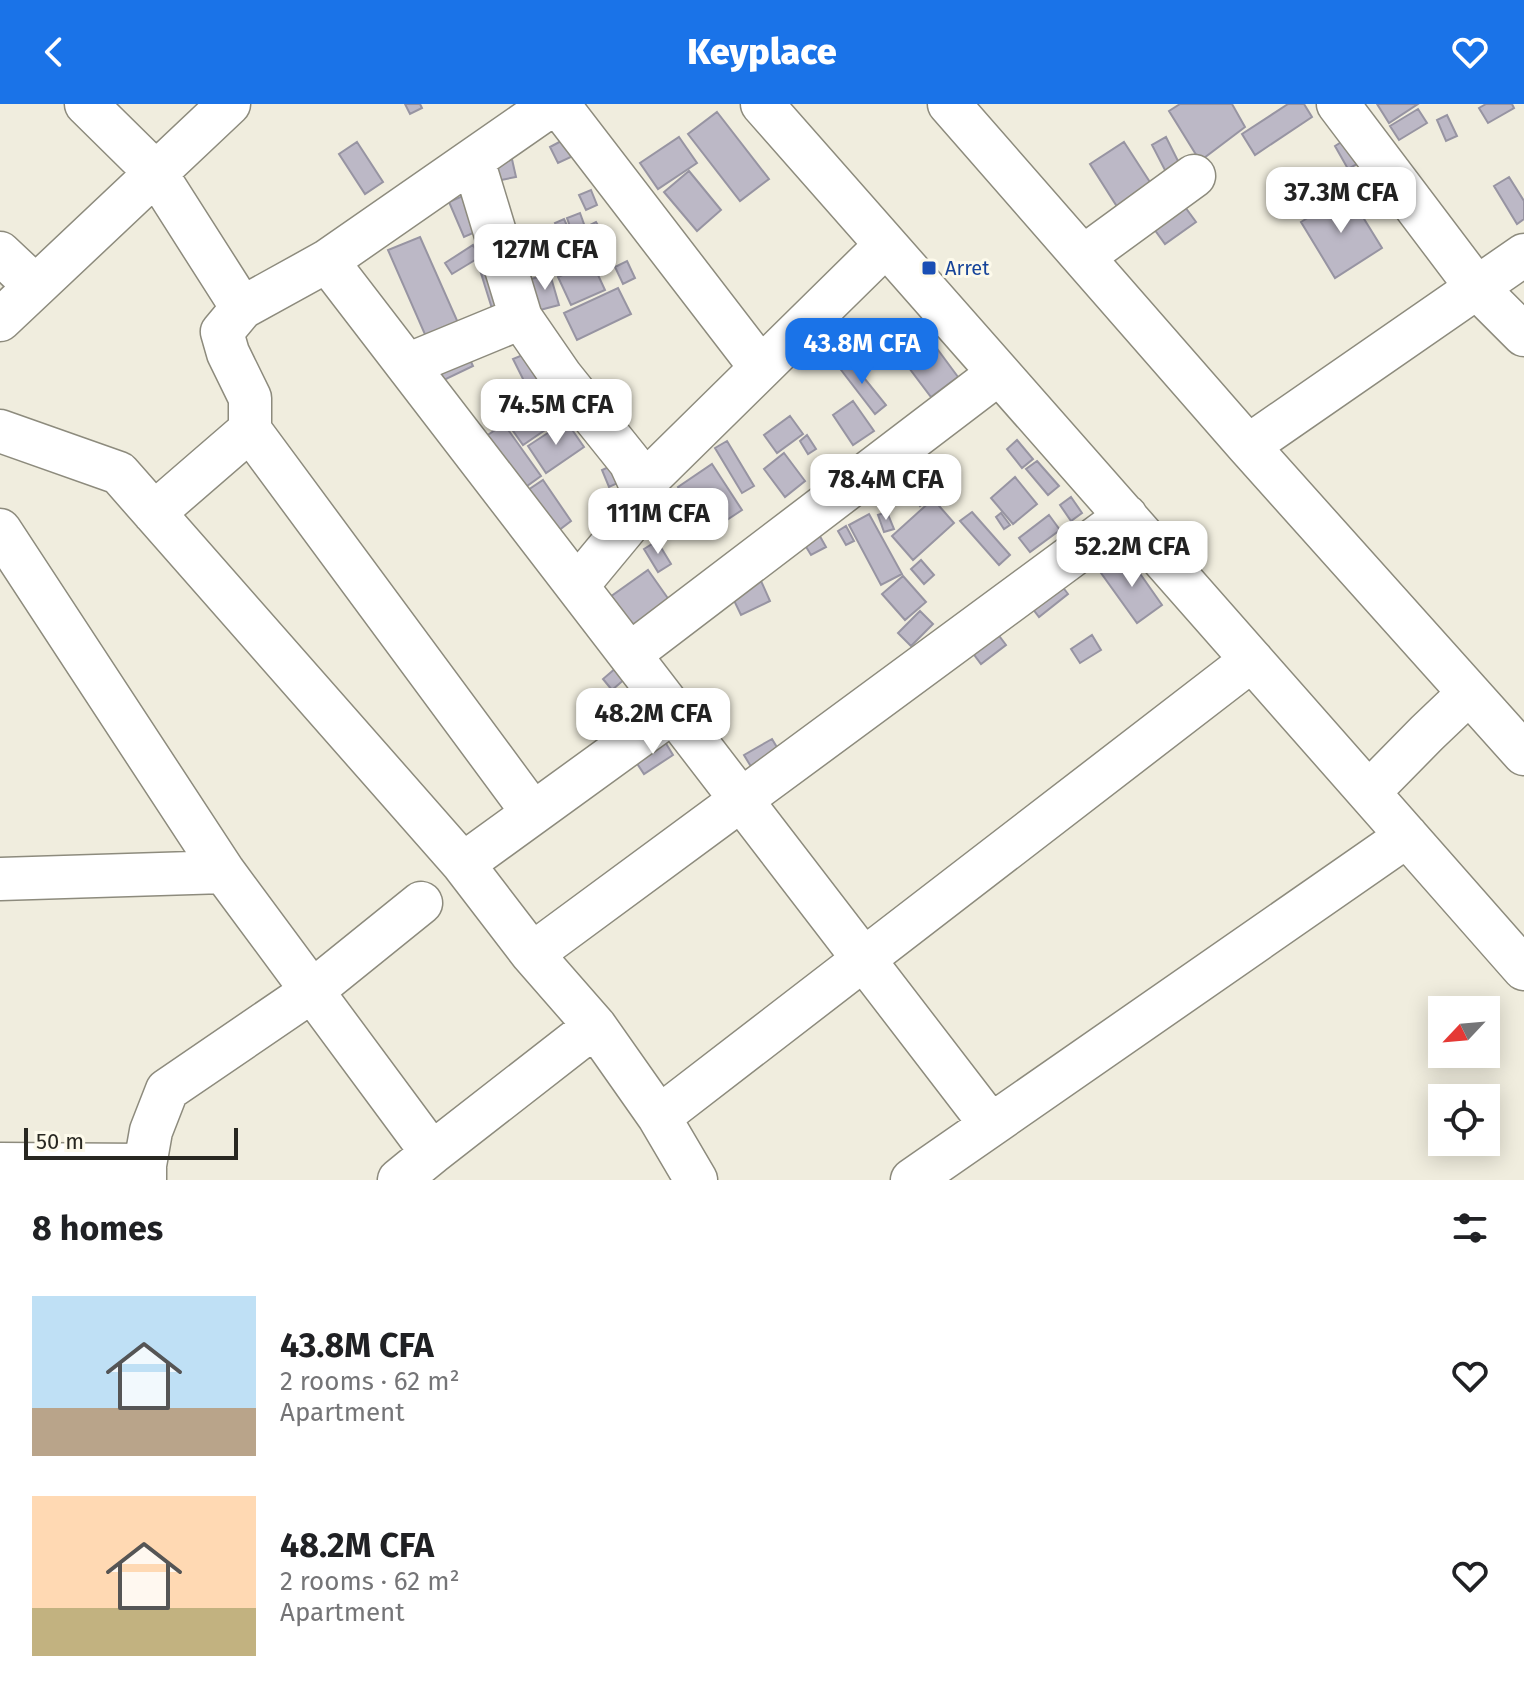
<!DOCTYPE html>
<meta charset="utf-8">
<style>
:root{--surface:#fff;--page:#f2f2f2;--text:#202124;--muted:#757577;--accent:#1a73e8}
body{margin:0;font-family:"Fira Sans",sans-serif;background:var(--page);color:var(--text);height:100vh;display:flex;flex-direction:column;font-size:30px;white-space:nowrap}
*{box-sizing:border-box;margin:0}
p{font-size:26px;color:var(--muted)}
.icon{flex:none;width:44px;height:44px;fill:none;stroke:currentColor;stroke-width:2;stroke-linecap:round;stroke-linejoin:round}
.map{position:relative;height:1076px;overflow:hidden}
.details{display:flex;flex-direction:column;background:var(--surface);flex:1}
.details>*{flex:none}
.needle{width:52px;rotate:244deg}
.fabs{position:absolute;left:1428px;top:892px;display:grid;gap:16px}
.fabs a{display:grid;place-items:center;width:72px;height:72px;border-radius:0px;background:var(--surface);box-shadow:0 4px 20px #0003;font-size:40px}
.scale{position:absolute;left:24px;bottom:20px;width:214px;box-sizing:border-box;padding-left:8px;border:4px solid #282721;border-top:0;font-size:22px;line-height:28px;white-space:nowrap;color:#282721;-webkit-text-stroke:6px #fdfaeb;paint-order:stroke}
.price{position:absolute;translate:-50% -68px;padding:0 18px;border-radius:16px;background:#fff;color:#222;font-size:26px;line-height:52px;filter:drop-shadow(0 2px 4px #0008)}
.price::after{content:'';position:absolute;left:50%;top:48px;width:24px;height:18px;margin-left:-12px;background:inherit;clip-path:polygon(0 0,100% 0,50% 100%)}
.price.active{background:var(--accent);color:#fff}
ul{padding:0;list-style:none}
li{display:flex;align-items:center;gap:24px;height:200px;padding:0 32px}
li span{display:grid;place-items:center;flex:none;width:224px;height:160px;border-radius:0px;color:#555}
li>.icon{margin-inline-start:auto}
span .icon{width:96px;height:96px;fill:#fffc;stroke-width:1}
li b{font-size:34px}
h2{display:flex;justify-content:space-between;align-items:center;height:96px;padding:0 32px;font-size:34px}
header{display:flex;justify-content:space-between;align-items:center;height:104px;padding:0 32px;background:var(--accent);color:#fff;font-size:36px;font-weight:800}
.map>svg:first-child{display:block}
.building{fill:#bcb8c6;stroke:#9794a2;stroke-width:2}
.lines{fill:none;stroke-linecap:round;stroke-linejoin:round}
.minor-casing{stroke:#8d8b7d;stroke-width:45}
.minor{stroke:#fff;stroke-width:42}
.transit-dot{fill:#1a4fb4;stroke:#fdfaeb;stroke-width:3}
.labels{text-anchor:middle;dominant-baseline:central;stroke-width:6;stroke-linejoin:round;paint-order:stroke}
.transit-label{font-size:20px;fill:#164399;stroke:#fdfaeb;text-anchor:start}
</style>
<header><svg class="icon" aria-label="back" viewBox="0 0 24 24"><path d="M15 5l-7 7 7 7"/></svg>Keyplace<svg class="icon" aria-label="heart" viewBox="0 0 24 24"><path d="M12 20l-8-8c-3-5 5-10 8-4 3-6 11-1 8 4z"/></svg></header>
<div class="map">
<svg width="1524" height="1076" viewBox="0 0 1524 1076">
<rect width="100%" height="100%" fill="#f0edde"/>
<path class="building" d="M405,0H420L422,4L410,10Z
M1180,0H1232L1245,23L1200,57L1169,7Z
M1288,0H1304L1312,13L1255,51L1242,30Z
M1377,0H1418L1389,19Z
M1486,0H1512L1514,4L1488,19L1479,4Z
M1418,5L1427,19L1399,36L1390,22Z
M717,8L769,75L740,97L688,30Z
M1447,11L1457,32L1446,37L1437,16Z
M679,33L697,59L658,85L640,59Z
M1166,33L1181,63L1167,70L1152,41Z
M1348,34L1361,58L1348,65L1335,42Z
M565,35L573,52L558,59L550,43Z
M357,38L383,78L365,90L339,50Z
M1124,38L1157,89L1123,112L1090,60Z
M509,42L516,73L496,77L489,46Z
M689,67L721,106L697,127L664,88Z
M1509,73L1524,97V115L1517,120L1494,82Z
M591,86L597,101L586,106L579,91Z
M1348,89L1382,144L1335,174L1301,118Z
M465,91L480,126L464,133L449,98Z
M1180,96L1196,118L1165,140L1149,118Z
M580,109L585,123L572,128L567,114Z
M564,115L569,126L560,130L555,119Z
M596,118L603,130L594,134L588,122Z
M542,127L552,157L524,167L514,137Z
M420,133L459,221L427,235L388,146Z
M473,141L480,153L452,170L445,159Z
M627,157L635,174L623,180L615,163Z
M495,158L510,206L494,211L479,163Z
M592,158L605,186L571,201L558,173Z
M550,170L559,201L540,206L531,175Z
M618,184L631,210L577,236L564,209Z
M896,221L906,236L862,266L851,252Z
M927,231L958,273L931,293L900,252Z
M466,247L473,262L444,276L437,261Z
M525,250L539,279L528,285L513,255Z
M848,254L886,301L875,310L838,262Z
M545,286L564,313L523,341L504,314Z
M853,297L874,327L853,341L833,311Z
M790,312L803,330L777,349L764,331Z
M566,317L584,343L546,369L528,342Z
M504,320L541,372L520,387L482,335Z
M807,331L816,345L808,350L800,337Z
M1017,336L1033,355L1022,364L1007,345Z
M727,337L754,382L742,389L715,344Z
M784,349L805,377L785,393L764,365Z
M1037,357L1059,382L1048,391L1026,365Z
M712,360L742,406L707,429L678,383Z
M613,361L620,378L609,383L602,366Z
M913,361L933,392L920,402L900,370Z
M1015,373L1037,400L1013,420L991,394Z
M543,376L571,417L554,430L525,388Z
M1071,393L1082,409L1071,417L1060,401Z
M933,395L954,419L913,456L892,432Z
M887,408L894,425L884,428L878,411Z
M972,408L1010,451L999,461L960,417Z
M1001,409L1010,421L1004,425L996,413Z
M869,410L902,470L881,481L849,421Z
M1049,411L1060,426L1030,448L1019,434Z
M846,422L854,437L846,441L838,427Z
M817,427L826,443L811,451L802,436Z
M657,437L671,460L658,468L644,445Z
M1127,451L1162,501L1137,519L1101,469Z
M921,456L934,471L924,480L911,465Z
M648,466L674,503L636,530L610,493Z
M757,468L770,497L741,511L727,482Z
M903,472L926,498L905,516L882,490Z
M1058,477L1068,490L1039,513L1029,500Z
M920,507L933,520L911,542L898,529Z
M994,525L1006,541L981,560L969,544Z
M1092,531L1101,546L1080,559L1071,545Z
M624,557L633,568L612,586L603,575Z
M662,633L673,651L644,670L632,652Z
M772,635L781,650L753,666L744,651Z"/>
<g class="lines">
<defs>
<path id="minor" d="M86,0L156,69L242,204
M558,0L761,264
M762,0L1524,865
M949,0L1248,342L1524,650
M1338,0L1477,184L1524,231
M473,56L521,214L561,272L630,358L641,382L640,406L577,482
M0,149L35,182
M1083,153L1194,72
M327,157L991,1021
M0,216L229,0
M407,261L521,214
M250,326L533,709
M0,327L119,369L463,760L532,850L595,922L659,1013L696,1076
M1248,342L1524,151
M641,382L886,141
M154,409L250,326V294L228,249L222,228L242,204L327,157L553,0
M0,426L224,768L432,1049L399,1076
M630,550L999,269
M1369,688L1427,629L1469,589
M463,760L674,607
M0,775L224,768
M532,850L1126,412
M659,1013L1252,556
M432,1049L595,922
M0,1060L145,1061
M145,1076V1061L151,1027L167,986L312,887L421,799
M912,1076L1407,732"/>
</defs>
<use href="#minor" class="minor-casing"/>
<use href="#minor" class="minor"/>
</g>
<rect class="transit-dot" x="921" y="156" width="16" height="16" rx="4"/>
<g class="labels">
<g class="transit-label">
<text x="945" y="164">Arret</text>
</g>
</g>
</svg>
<div class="fabs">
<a><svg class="needle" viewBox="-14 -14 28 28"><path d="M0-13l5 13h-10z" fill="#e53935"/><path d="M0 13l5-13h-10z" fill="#757577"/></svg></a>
<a><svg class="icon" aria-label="locate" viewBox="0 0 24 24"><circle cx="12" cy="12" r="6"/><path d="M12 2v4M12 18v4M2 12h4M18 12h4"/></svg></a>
</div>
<div class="scale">50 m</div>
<b class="price" style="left:1341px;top:131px">37.3M CFA</b>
<b class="price" style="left:545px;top:188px">127M CFA</b>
<b class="price active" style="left:862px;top:282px">43.8M CFA</b>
<b class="price" style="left:556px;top:343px">74.5M CFA</b>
<b class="price" style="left:886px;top:418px">78.4M CFA</b>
<b class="price" style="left:658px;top:452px">111M CFA</b>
<b class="price" style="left:1132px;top:485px">52.2M CFA</b>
<b class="price" style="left:653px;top:652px">48.2M CFA</b>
</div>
<section class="details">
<h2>8 homes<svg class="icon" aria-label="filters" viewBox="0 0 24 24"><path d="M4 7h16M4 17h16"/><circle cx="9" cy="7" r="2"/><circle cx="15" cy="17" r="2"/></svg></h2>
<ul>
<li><span style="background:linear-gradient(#bfe0f5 70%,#b9a48a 0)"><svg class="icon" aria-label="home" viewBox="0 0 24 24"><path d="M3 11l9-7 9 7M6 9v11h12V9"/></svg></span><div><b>43.8M CFA</b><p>2 rooms · 62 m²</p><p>Apartment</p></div><svg class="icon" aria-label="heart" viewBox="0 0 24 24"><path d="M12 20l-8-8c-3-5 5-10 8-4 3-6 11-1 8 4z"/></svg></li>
<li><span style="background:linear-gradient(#ffd9b3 70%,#c2b280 0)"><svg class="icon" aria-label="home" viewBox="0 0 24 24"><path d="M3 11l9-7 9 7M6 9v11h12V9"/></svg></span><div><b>48.2M CFA</b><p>2 rooms · 62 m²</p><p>Apartment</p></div><svg class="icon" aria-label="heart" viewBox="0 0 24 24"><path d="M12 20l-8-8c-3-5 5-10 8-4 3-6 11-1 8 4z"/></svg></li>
</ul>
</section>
